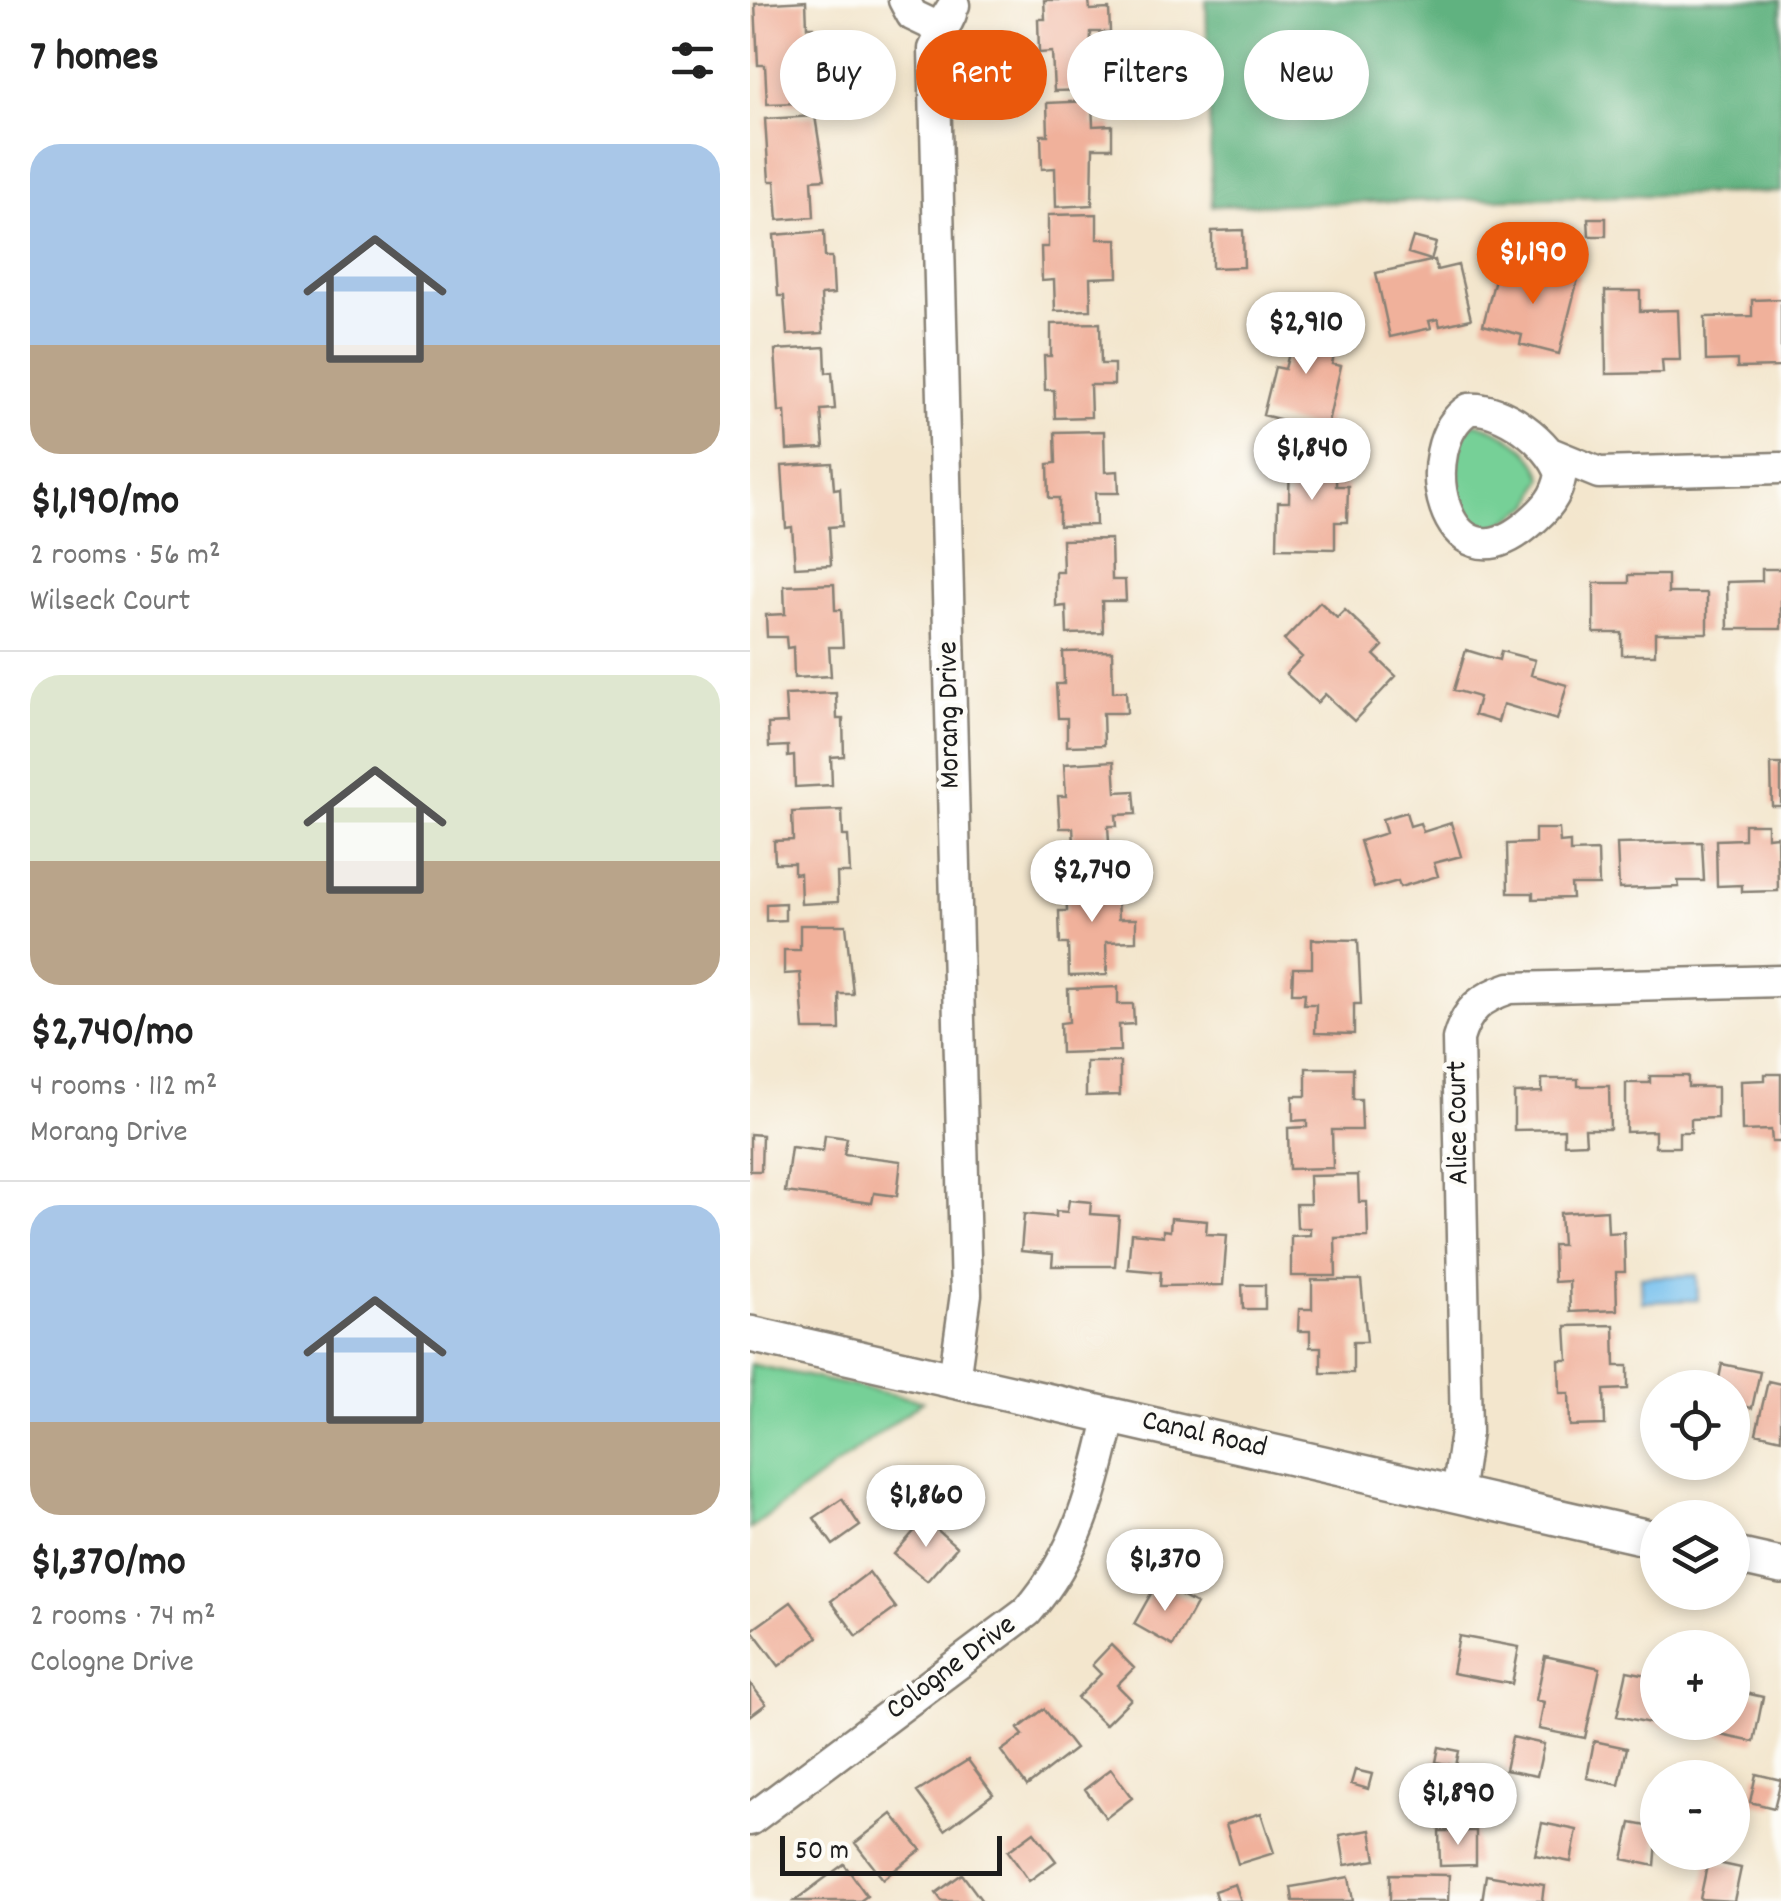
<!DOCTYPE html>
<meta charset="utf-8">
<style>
:root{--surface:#fff;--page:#f6f6f6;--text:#222;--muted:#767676;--line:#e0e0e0;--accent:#ea580c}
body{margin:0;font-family:Dekko,sans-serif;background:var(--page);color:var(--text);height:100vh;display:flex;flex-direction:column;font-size:38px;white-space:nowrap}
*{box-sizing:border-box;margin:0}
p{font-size:32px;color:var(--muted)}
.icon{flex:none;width:55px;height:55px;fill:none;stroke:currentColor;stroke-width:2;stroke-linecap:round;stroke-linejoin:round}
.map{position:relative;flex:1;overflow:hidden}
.side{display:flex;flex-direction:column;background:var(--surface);width:750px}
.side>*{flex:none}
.top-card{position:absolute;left:30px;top:30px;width:850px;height:90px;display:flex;gap:20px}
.fabs{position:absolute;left:890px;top:1370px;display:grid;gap:20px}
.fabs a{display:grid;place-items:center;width:110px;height:110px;border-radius:50%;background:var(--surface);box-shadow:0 5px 15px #0003;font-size:50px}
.scale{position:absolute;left:30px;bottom:25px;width:222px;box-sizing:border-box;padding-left:10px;border:5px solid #1c1c1c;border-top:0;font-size:28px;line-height:35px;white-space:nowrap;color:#1c1c1c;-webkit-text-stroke:8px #fdfcf7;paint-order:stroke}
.price{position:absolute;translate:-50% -85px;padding:0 22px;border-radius:35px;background:#fff;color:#222;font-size:32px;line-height:65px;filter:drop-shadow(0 2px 5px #0008)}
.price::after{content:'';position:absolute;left:50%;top:60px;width:30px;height:22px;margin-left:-15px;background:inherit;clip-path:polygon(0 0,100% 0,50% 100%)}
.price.active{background:var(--accent);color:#fff}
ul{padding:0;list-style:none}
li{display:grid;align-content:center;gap:20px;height:530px;padding:0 30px}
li+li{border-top:2px solid var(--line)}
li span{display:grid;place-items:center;height:310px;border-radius:30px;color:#555}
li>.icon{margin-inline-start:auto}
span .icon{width:180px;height:180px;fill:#fffc;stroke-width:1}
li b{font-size:42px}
h2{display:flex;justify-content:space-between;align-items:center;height:120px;padding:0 30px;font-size:42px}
.chip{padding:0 35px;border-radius:45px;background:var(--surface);box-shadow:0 5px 15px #0003;font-size:35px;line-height:90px}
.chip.active{background:var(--accent);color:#fff}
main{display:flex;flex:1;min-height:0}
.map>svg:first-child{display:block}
.green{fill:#76d097;stroke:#49765a;stroke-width:2.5}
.forest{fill:#60b280;stroke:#3e674e;stroke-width:2.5}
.water{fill:#74bfed;stroke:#486e84;stroke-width:2.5}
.building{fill:#f0b19b}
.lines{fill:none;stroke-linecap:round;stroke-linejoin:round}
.minor-casing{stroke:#888174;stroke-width:35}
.tertiary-casing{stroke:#888174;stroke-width:40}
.minor{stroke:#fff;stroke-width:30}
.tertiary{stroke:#fff;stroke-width:35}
.labels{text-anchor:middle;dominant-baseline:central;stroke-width:9;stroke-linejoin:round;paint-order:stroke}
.street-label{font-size:30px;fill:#1c1c1c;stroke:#fdfcf7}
</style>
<main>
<section class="side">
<h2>7 homes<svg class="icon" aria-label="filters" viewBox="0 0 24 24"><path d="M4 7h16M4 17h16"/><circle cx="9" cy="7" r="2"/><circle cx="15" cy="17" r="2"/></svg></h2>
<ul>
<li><span style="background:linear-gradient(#a9c7e8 65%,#b9a48a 0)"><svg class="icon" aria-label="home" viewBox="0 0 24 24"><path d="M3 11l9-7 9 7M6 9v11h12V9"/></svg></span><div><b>$1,190/mo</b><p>2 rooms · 56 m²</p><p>Wilseck Court</p></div></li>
<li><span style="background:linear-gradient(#dfe7d0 60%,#b9a48a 0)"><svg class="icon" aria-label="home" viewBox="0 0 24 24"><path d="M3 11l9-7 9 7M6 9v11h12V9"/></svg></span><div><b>$2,740/mo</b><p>4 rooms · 112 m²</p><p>Morang Drive</p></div></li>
<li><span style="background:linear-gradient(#a9c7e8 70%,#b9a48a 0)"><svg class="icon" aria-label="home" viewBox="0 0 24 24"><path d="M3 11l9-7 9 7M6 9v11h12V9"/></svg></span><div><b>$1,370/mo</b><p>2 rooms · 74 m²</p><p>Cologne Drive</p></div></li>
</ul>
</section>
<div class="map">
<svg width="1031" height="1901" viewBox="0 0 1031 1901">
<rect width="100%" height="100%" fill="#fdfcf7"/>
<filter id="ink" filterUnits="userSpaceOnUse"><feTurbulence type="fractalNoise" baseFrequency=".01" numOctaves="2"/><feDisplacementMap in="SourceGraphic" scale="20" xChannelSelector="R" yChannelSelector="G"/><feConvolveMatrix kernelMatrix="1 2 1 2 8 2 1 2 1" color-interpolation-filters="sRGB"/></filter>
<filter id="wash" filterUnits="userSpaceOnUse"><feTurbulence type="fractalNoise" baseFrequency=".0048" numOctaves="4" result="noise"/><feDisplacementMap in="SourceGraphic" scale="40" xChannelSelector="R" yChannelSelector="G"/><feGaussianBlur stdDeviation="2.25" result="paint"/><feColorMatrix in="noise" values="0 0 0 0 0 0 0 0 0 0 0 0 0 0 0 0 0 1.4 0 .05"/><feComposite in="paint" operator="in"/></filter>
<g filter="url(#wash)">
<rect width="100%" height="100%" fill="#f3e6cd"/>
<path class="green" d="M725,423C754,431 784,448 793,478L782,505L742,529L719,522C703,500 697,438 725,423Z
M0,1364L173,1401L0,1529Z"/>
<path class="forest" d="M456,0H1031V192L462,206Z"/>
<path class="water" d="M947,1275L948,1300L892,1302L891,1277Z"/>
<g id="blocks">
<path class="building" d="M294,0H339L340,10L359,9L360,32H341L339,90L304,91L302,52L289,53L288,19H295Z
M56,1L57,27H63L65,64L52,65L53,103L17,104L15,65H8L5,4Z
M342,101L343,126L362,125V148H343L342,205L306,207L305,168L292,169L291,135H298L297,103Z
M65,116L75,179L62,180L64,217L28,220L25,181H19L15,119Z
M347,214V239H367L368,277L340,278L341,310L305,311L304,280L292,281L291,247H298V215Z
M838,218H856V236H839Z
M493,230L494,267L462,268V231Z
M74,231L75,257H82L84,294L71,295L73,333L37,335L34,296H28L24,235Z
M663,237L686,243L681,260L658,253Z
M685,260L687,270L708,265L721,319L690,326L688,319L679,321L681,328L640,337L626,273Z
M790,265L829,275L809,354L770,344L772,335L733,325L747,271L786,281Z
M855,291H890V311L928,310L930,360H912L913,373L856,374Z
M1031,299V367L987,368V360L956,361L955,317L1002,316V300Z
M548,317L591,328L582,364L591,366L576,431L513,415L525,367L535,369Z
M350,323L351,364H364V385H340L341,417L305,418L304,390H295L294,356H301V324Z
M75,347L76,373L82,372L85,409L71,410L74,448L37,450L35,411L29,412L25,350Z
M354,431L355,472L368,471L369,493H345L346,525L309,526V498H299L298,464L306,463L305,432Z
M540,451L587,452L586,486H598L597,522H585V549L527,548L528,502H539Z
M82,463L84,489L90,488L92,526L79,527L81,565L45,567L42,527L36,528L32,466Z
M361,539L362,580H375L376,601H352L353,633L317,634L316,606L306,607V572H313L312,540Z
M1012,569H1031V629H978L977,582L1012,581Z
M879,575H918V593H957V633H905V655H872V633H844V583H879Z
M84,584L85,610H91L93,647H79L81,676L44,678L43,647L37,648L36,637H17L16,615L35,614L34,586Z
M570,602L587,618L595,610L633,646L624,655L646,676L604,721L575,694L567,703L536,674L552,657L534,640Z
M716,650L749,660L751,651L785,660L781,675L817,685L807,720L753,704L748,722L724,715L729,697L704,690Z
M362,651L363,692L376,691L377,713H353L354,745L317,746V718H308L306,684H314L313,652Z
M86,693L87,719H93L94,756L81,757L82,785L45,787L44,756L38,757V746L19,747L18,724L37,723L35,695Z
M364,761L366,792L384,791L386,814L366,815L367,826H358L360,857L325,859L323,828H310L308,796H316L314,764Z
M1021,764H1031V806H1022Z
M92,810L93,836H98L100,873H87L88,902L51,904L50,873L44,874V863H25L24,841L43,840L42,812Z
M656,812L660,826L670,823L673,832L701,823L711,856L684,863L688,876L650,887L648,881L624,888L610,841L636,833L632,819Z
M994,824H1017V837L1027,836L1028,891L992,892V885L967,886L966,840L994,839Z
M785,829H809L810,843L820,842V852L848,851L849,885H821L822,898L783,899V893H758L757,844L785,843Z
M952,842L954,881H928L929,887L869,889L867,844Z
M366,878L368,919H386V941L356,942L357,975L319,976L318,944H310L309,911H317L316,879Z
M35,903V920L16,921V904Z
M50,925H96L103,994H89L90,1030H54L50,973L34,974V950H50Z
M562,939L608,940L611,1004H604V1034L565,1033L566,1004H554L555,993H542L543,968H562Z
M368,987V1004H383L384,1024L369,1025L370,1051L311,1053L310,1023L319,1022L318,989Z
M336,1062H370V1095L336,1096Z
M556,1068H603V1099H611L612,1130H582L583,1168L539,1169L538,1128L557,1127V1120L543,1121V1096H556Z
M1015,1074H1031V1142H1022L1021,1130L992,1131L991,1081L1015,1080Z
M900,1076H938V1087H967V1118L941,1119V1132H929V1147H905V1131L876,1132V1083H900Z
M792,1079H828V1086H859L860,1129H835L836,1143L814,1144V1129L764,1130V1093L792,1092Z
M0,1134L12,1135L11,1171H0Z
M75,1135L97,1138L94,1154L151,1161L147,1196L124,1193L122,1203L35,1192L41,1147L73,1151Z
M608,1175L609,1202H617L618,1237L585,1238L586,1276H541V1236L560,1235V1228H547L546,1204H560L559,1176Z
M319,1200L341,1202L340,1214L369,1216L365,1266H302L303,1254L271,1251L274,1214L306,1217V1211L317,1212Z
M857,1210L858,1233L874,1232L875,1272H866L867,1310L820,1312L819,1281L804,1282L803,1245H812L810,1213Z
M421,1218L457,1221L456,1234L477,1235L473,1285L410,1286L411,1272L378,1269L381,1233L413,1236V1230L420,1231Z
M562,1280H611L617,1342H603V1373H571V1347H560V1331H548L549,1309H562Z
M492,1285H515V1309H493Z
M864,1325L865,1366H878V1389L854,1390L855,1425L820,1426L819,1393H810L809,1360H818L816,1326Z
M972,1364L1010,1372L1002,1408L982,1404V1388H967Z
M1018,1381L1031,1384V1439L1006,1433Z
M92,1499L110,1526L83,1545L64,1518Z
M175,1519L207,1547L177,1581L144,1554Z
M119,1572L146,1608L107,1636L81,1601Z
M407,1583L446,1604L423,1646L384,1624Z
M41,1602L68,1637L29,1666L2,1630Z
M709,1636L769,1647L762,1684L702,1673Z
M361,1645L384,1668L367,1685L381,1699L355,1725L327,1698L351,1674L342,1665Z
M795,1656L850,1668L835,1738L789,1729L794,1702L786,1700Z
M877,1671L908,1677V1722H925L924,1728L867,1716Z
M0,1683L16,1704L0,1716Z
M982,1690L1013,1697L1004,1742L946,1730L948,1722H982Z
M294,1709L325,1749L277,1786L251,1751L273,1735L268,1729Z
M762,1737L794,1744L787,1776L755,1770Z
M844,1741L877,1748L869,1785L837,1778Z
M689,1747L709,1751L706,1766L686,1762Z
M218,1760L243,1794L195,1830L167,1792Z
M361,1769L382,1798L356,1818L335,1789Z
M605,1770L622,1774L618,1789L601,1784Z
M1006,1774L1031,1780L1024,1808L1000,1802Z
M511,1813L524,1853L488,1864L476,1824Z
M142,1814L171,1850L133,1879L105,1843Z
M792,1823L827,1830L821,1862L785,1855Z
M881,1823L908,1828L905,1866L873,1859Z
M621,1830L626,1860L595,1865L590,1835Z
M689,1831H726V1865L690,1866Z
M284,1832L306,1861L279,1881L258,1851Z
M958,1861L991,1868L984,1901L950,1899Z
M94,1864L117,1896L110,1901H44Z
M212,1874L232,1901H192L186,1893Z
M640,1874L699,1875L698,1901H640Z
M736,1875L794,1885L792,1901H732Z
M599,1877L603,1901H543L541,1887Z
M485,1884L491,1901H467L464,1891Z"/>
</g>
</g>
<g filter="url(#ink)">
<use href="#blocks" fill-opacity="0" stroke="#888174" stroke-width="2.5"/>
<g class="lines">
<defs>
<path id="minor" d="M154,0L162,15L183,25L194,21L204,5
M201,14L184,49L216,1294L204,1380
M719,409C752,406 800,442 811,474C807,497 796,509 778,524C693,596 662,445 719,409Z
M800,453L849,473L1031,468
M707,1495L716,1432L708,1039C717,1009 730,998 760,988L1031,981
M0,1820L277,1612C328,1554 344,1488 361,1414"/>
<path id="tertiary" d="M0,1334L908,1540
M982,1555L1031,1566"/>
</defs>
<use href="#minor" class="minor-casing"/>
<use href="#tertiary" class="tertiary-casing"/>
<use href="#minor" class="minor"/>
<use href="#tertiary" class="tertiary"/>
</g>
</g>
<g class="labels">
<g class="street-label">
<text transform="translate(201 715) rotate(-91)">Morang Drive</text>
<text transform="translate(710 1123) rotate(-91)">Alice Court</text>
<text transform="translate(454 1436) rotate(13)">Canal Road</text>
<text transform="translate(202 1669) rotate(-37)">Cologne Drive</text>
</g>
</g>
</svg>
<div class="fabs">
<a><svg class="icon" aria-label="locate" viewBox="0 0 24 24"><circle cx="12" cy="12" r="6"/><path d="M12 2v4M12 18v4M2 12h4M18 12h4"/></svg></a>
<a><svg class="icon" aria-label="layers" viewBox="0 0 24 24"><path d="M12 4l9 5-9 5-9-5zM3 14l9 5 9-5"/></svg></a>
<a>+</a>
<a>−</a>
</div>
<div class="scale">50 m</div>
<b class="price active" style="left:783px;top:307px">$1,190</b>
<b class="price" style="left:556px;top:377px">$2,910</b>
<b class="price" style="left:562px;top:503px">$1,840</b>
<b class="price" style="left:342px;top:925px">$2,740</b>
<b class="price" style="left:176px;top:1550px">$1,860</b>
<b class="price" style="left:415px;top:1614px">$1,370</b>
<b class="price" style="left:708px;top:1848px">$1,890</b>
<div class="top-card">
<a class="chip">Buy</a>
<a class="chip active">Rent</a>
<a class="chip">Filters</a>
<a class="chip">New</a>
</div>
</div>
</main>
